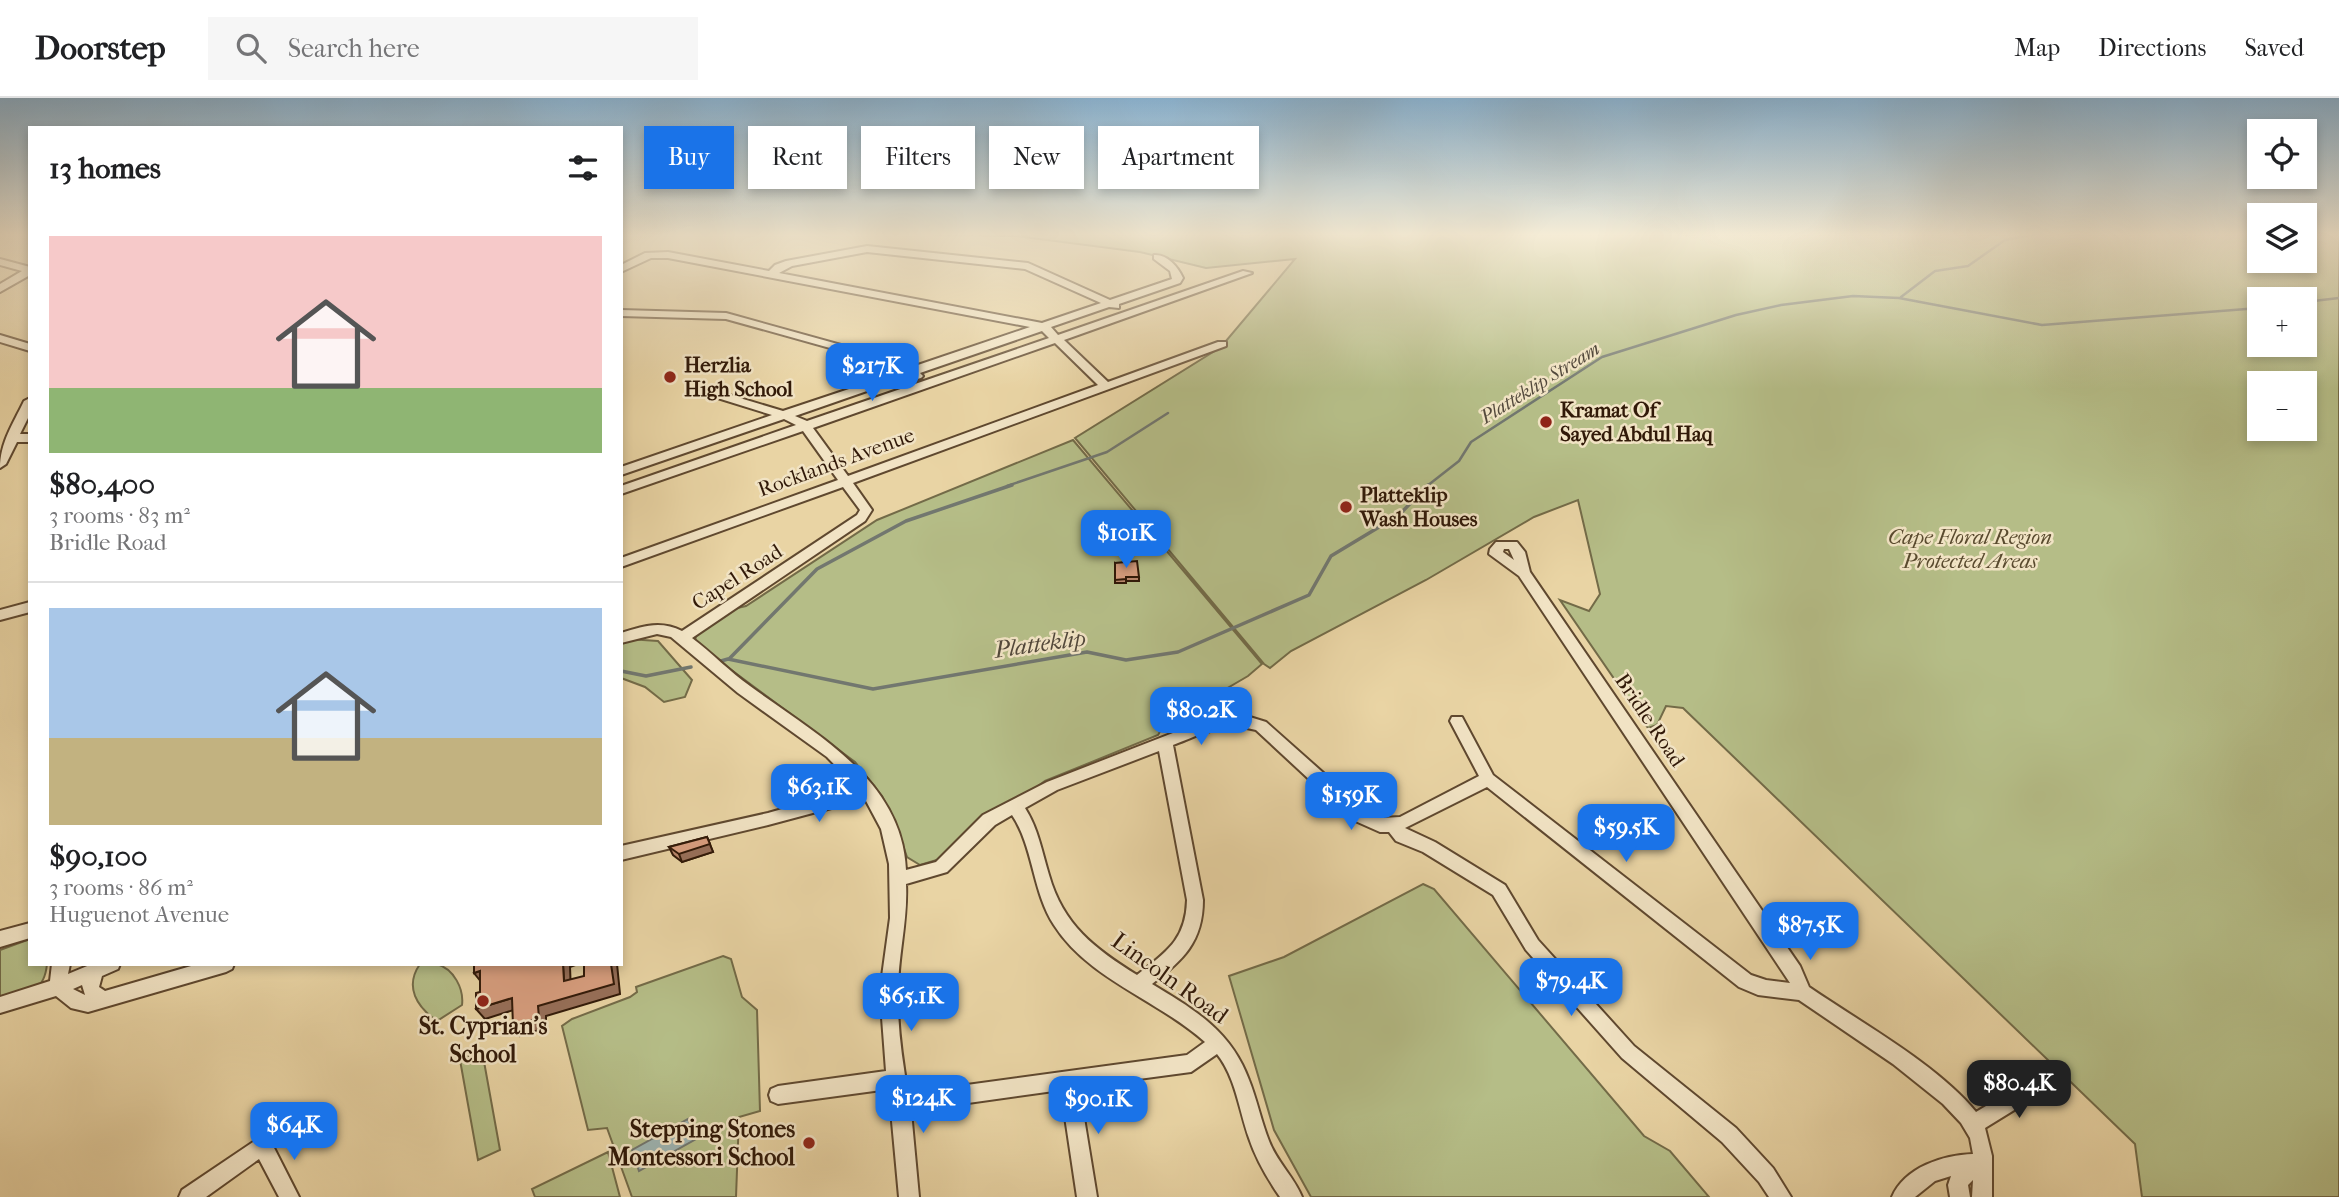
<!DOCTYPE html>
<meta charset="utf-8">
<style>
:root{--surface:#fff;--page:#f6f6f6;--text:#202124;--muted:#757577;--line:#e0e0e0;--accent:#1a73e8}
body{margin:0;font-family:"IM FELL French Canon",serif;background:var(--page);color:var(--text);height:100vh;display:flex;flex-direction:column;font-size:26px;white-space:nowrap}
*{box-sizing:border-box;margin:0}
p{font-size:23px;color:var(--muted)}
.icon{flex:none;width:38px;height:38px;fill:none;stroke:currentColor;stroke-width:2;stroke-linecap:round;stroke-linejoin:round}
.map{position:relative;flex:1;overflow:hidden}
.sheet{position:absolute;left:28px;top:28px;width:595px;height:840px;display:flex;flex-direction:column;background:var(--surface);border-radius:0px;box-shadow:0 4px 10px #0003}
.sheet>*{flex:none}
.hud{position:absolute;left:644px;top:28px;width:665px;height:63px;display:flex;gap:14px}
.fabs{position:absolute;left:2247px;top:21px;display:grid;gap:14px}
.fabs a{display:grid;place-items:center;width:70px;height:70px;border-radius:0px;background:var(--surface);box-shadow:0 4px 10px #0003;font-size:35px}
.price{position:absolute;translate:-50% -60px;padding:0 16px;border-radius:14px;background:var(--accent);color:#fff;font-size:23px;line-height:46px;filter:drop-shadow(0 2px 4px #0008)}
.price::after{content:'';position:absolute;left:50%;top:42px;width:21px;height:16px;margin-left:-10px;background:inherit;clip-path:polygon(0 0,100% 0,50% 100%)}
.price.selected{background:#222;color:#fff}
ul{padding:0;list-style:none}
li{display:grid;align-content:center;gap:14px;height:371px;padding:0 21px}
li+li{border-top:2px solid var(--line)}
li span{display:grid;place-items:center;height:217px;border-radius:0px;color:#555}
li>.icon{margin-inline-start:auto}
span .icon{width:126px;height:126px;fill:#fffc;stroke-width:1}
li b{font-size:30px}
h2{display:flex;justify-content:space-between;align-items:center;height:84px;padding:0 21px;font-size:30px}
.chip{padding:0 24px;border-radius:0px;background:var(--surface);box-shadow:0 4px 10px #0003;font-size:24px;line-height:63px}
.chip.selected{background:var(--accent);color:#fff}
header{display:flex;align-items:center;gap:42px;box-sizing:border-box;height:98px;padding:0 35px;background:var(--surface);border-bottom:2px solid var(--line)}
header strong{font-size:33px}
nav{display:flex;gap:38px;margin-inline-start:auto;font-size:24px}
.search{width:490px;height:63px;background:var(--page);display:flex;align-items:center;gap:18px;box-sizing:border-box;padding:0 24px;border-radius:0px;color:var(--muted);font-size:26px}
.map>svg:first-child{display:block}
.green{fill:#b5bd87;stroke:#736b48;stroke-width:2;fill-rule:evenodd}
.water{fill:#9eb5b3;stroke:#72776f;stroke-width:2}
.lines{fill:none;stroke-linecap:round;stroke-linejoin:round}
.stream-far1{stroke:#72776f;stroke-width:2.5}
.stream{stroke:#72776f;stroke-width:3.5}
.minor-casing{stroke:#5f482f;stroke-width:4}
.minor{fill:#f1e3c4;fill-rule:evenodd}
.wall{fill:#ba886d;stroke:#311908;stroke-width:2}
.shaded-wall{fill:#976f59;stroke:#311908;stroke-width:2}
.building{fill:#d89e7f;stroke:#311908;stroke-width:2}
.poi-dot{fill:#8f2418;stroke:#f1e3c4;stroke-width:2.5}
.labels{text-anchor:middle;dominant-baseline:central;stroke-width:5;stroke-linejoin:round;paint-order:stroke}
.far-water-label{font-size:19px;font-style:italic;fill:#52483b;stroke:#f1e3c4}
.poi-label{font-size:21px;font-weight:bold;fill:#311908;stroke:#f1e3c4;text-anchor:start}
.street-label{font-size:21px;fill:#311908;stroke:#f1e3c4}
.park-label{font-size:21px;font-style:italic;fill:#594a2e;stroke:#f1e3c4}
.water-label{font-size:23px;font-style:italic;fill:#52483b;stroke:#f1e3c4}
.near-street-label{font-size:24px;fill:#311908;stroke:#f1e3c4}
.near-poi-label{font-size:24px;font-weight:bold;fill:#311908;stroke:#f1e3c4}
</style>
<header>
<strong>Doorstep</strong>
<div class="search"><svg class="icon" aria-label="search" viewBox="0 0 24 24"><circle cx="10" cy="10" r="6"/><path d="M15 15l6 6"/></svg>Search here</div>
<nav><a>Map</a><a>Directions</a><a>Saved</a></nav>
</header>
<div class="map">
<svg width="2339" height="1099" viewBox="0 0 2339 1099">
<rect width="100%" height="100%" fill="#e9d4a4"/>
<filter id="stains"><feTurbulence type="fractalNoise" baseFrequency=".00286" numOctaves="4"/><feColorMatrix values="0 0 0 0 .2 0 0 0 0 .09 0 0 0 0 .02 0 0 0 .5 -.17"/></filter>
<radialGradient id="worn" r=".72"><stop offset=".6" stop-color="#630" stop-opacity="0"/><stop offset="1" stop-color="#630" stop-opacity=".3"/></radialGradient>
<path class="green" d="M933,137H2259V163H2305V137H2339V1099H2142L2135,1046L1683,610L1666,608L1657,627L1648,630L1560,502L1589,513L1600,496L1578,402L1534,419L1426,482L1291,553L1270,570L1264,566L1075,340L1221,249L1295,161L1206,170L1140,154L1016,138ZM2259,201H2305V247H2259ZM2259,285H2305V331H2259Z
M1073,342L1262,566L1248,578L1188,613L1167,622L1158,637L1045,683L940,761L920,767L907,759L897,730L882,698L855,664L699,548L695,543L696,538L733,511L746,508L877,422Z
M628,541L658,543L692,582L685,599L664,604L645,589L621,580V543Z
M1423,786L1434,791L1644,1038L1670,1053L1709,1099H1311L1274,1032L1229,878L1284,859Z
M30,841V866H47C44,897 26,895 0,898V852Z
M723,858L731,861L742,899L757,912L760,1013L739,1019L736,1099H632L607,1030L588,1032L562,928L572,921L630,899L637,894L636,889Z
M420,866C425,866 432,865 437,866C454,871 464,891 462,907L437,923C417,909 404,889 420,866Z
M475,955L483,958L500,1052L478,1062L460,962Z
M608,1054L620,1099H535L532,1091Z"/>
<path class="water" d="M688,1021L696,1041L639,1073L632,1052Z"/>
<g class="lines">
<path class="stream-far1" d="M1901,199L1935,173L1968,168L2005,142L2031,137
M2305,204L2339,200
M1007,388L1107,354L1168,315
M1427,388L1459,363L1471,344L1602,259L1736,217L1781,207L1853,198L1899,200L2042,227L2259,210"/>
<path class="stream" d="M729,561L817,471L906,423L1012,387
M721,563L728,561L873,591L1087,554L1126,562L1178,554L1309,497L1331,458L1399,417L1428,387
M621,573L646,578L691,569"/>
<defs>
<path id="minor" d="M867,148L1028,165L1110,202L1172,181L1170,173L1154,161V157C1167,156 1178,169 1183,180L1180,185L1119,206V210L1109,209L1051,229L1058,237L1243,173L1252,175L1064,242L1108,284L1218,244H1226V248L853,385L872,412L865,423L692,540C712,555 730,574 750,588C815,636 902,681 906,772L936,764L983,717L1047,684L1214,619L1240,616L1266,624L1365,712L1382,720L1400,719L1479,678L1450,623L1452,619H1462L1493,677L1751,877L1766,882L1790,885L1519,478L1489,456L1490,451L1496,444H1517L1525,454L1530,474L1800,868L1809,889C1860,924 1938,967 1976,1014L2036,978L2043,975L2050,978L2052,984L2050,990L1985,1030L1992,1058V1099H1972L1973,1082L1968,1087L1970,1099H1950L1948,1087L1951,1078L1935,1083L1915,1099H1892C1905,1069 1943,1057 1973,1056L1970,1040L1961,1025L1943,1006L1893,966L1799,902L1758,897L1739,889L1487,689L1405,730L1435,744L1505,787L1538,842L1634,948L1736,1030L1773,1070L1791,1099H1769L1759,1084L1722,1044L1622,960L1526,852L1493,797L1423,754L1396,743L1389,734H1380L1353,722L1256,632C1224,623 1202,636 1173,647L1203,802C1203,844 1183,862 1152,886C1195,912 1231,933 1249,982C1257,1002 1261,1023 1269,1043C1277,1064 1294,1079 1302,1099H1280C1267,1080 1256,1061 1249,1040C1239,1012 1236,980 1217,956L1191,974L1079,989L1097,1099H1077L1061,992L911,1013L919,1099H899L889,991L778,1006L771,1003L769,997L771,991L778,988L886,973L880,893L890,820L889,766L881,731L865,701L768,727L621,762V748L768,715L857,690L827,659L738,595L671,539L657,536L621,545V535C643,528 661,522 682,533L857,417L860,412L843,389L621,469V460L838,382L803,333L621,396V388L796,327L784,321L621,377V369L772,317L695,293V289H703L783,313L903,273L898,269L726,221L621,218V212L726,215L906,265L912,269L1030,229L668,160H651L621,174V167L645,155L668,154L769,173L775,167L786,163ZM867,154L1025,171L1101,205L1042,225L779,175L792,168ZM1042,233L1049,240L807,323L795,318L910,278L917,281L921,280L923,278L920,275ZM1055,245L1098,287L848,378L813,330ZM1504,451H1509L1514,462L1503,454ZM1159,653L1187,802C1186,842 1166,854 1137,877C1095,851 1063,827 1049,777C1042,754 1038,730 1025,710L1057,692ZM1012,717C1034,750 1032,793 1054,827C1088,881 1158,902 1205,944L1187,957L908,995C902,961 897,927 898,893C898,857 908,822 906,786L947,774L995,727Z
M0,161L30,169V177L0,194V186L22,173L0,167Z
M0,237L30,246V253L0,244Z
M30,300V316L20,336H30V344H17L6,366L0,370C0,345 13,326 24,303Z
M30,504V514L0,522V512Z
M30,825V840L0,849V833Z
M52,866H70L68,876L92,866H120L118,871L102,878L99,889L105,893L198,866H234L232,871L226,874L88,914L71,910L56,898L0,915V899L50,883ZM82,887L85,897L73,891Z
M262,1038L269,1040L299,1099H279L259,1061L206,1099H179L182,1092Z"/>
</defs>
<use href="#minor" class="minor-casing"/>
<use href="#minor" class="minor"/>
</g>
<path class="wall" d="M1115,465L1139,479V483H1126V485H1115Z
M707,739L713,754L682,764L673,757L669,749Z"/>
<path class="shaded-wall" d="M707,739L713,754L682,764L679,756Z
M563,866H578L570,869L571,894L564,883Z
M611,866H617L620,896L546,918V930L520,938L513,928L538,908Z
M480,873L482,885L474,875Z
M512,900L520,910L485,921L476,911Z"/>
<path class="building" d="M1137,463L1139,479H1126V481L1115,482V465Z
M707,739L710,746L679,756L669,749Z
M474,866H563L564,883L584,878V866H611L614,886L538,908L539,920L513,928L512,900L476,911V895L480,894V873L474,875Z"/>
<linearGradient id="sky" x2="0" y2="1"><stop stop-color="#8ab4d3"/><stop offset="0.47" stop-color="#f5ecd6"/><stop offset="1" stop-color="#f5ecd6" stop-opacity="0"/></linearGradient>
<rect width="2339" height="291" fill="url(#sky)"/>
<g class="poi-dot">
<circle cx="670" cy="279" r="7"/>
<circle cx="1546" cy="324" r="7"/>
<circle cx="1346" cy="409" r="7"/>
<circle cx="483" cy="903" r="7"/>
<circle cx="809" cy="1045" r="7"/>
</g>
<g class="labels">
<g class="far-water-label">
<text transform="translate(1540 285) rotate(-32)">Platteklip Stream</text>
</g>
<g class="poi-label">
<text x="684" y="267">Herzlia<tspan x="684" dy="24">High School</tspan></text>
<text x="1560" y="312">Kramat Of<tspan x="1560" dy="24">Sayed Abdul Haq</tspan></text>
<text x="1360" y="397">Platteklip<tspan x="1360" dy="24">Wash Houses</tspan></text>
</g>
<g class="street-label">
<text transform="translate(836 364) rotate(-20)">Rocklands Avenue</text>
<text transform="translate(737 479) rotate(-33)">Capel Road</text>
<text transform="translate(1650 622) rotate(56)">Bridle Road</text>
</g>
<g class="park-label">
<text x="1970" y="439">Cape Floral Region<tspan x="1970" dy="24">Protected Areas</tspan></text>
</g>
<g class="water-label">
<text transform="translate(1040 546) rotate(-8)">Platteklip</text>
</g>
<g class="near-street-label">
<text transform="translate(1170 880) rotate(36)">Lincoln Road</text>
</g>
<g class="near-poi-label">
<text x="483" y="928">St. Cyprian's<tspan x="483" dy="28">School</tspan></text>
<text x="795" y="1031" text-anchor="end">Stepping Stones<tspan x="795" dy="28">Montessori School</tspan></text>
</g>
</g>
<rect width="100%" height="100%" filter="url(#stains)"/>
<rect width="100%" height="100%" fill="url(#worn)"/>
</svg>
<div class="fabs">
<a><svg class="icon" aria-label="locate" viewBox="0 0 24 24"><circle cx="12" cy="12" r="6"/><path d="M12 2v4M12 18v4M2 12h4M18 12h4"/></svg></a>
<a><svg class="icon" aria-label="layers" viewBox="0 0 24 24"><path d="M12 4l9 5-9 5-9-5zM3 14l9 5 9-5"/></svg></a>
<a>+</a>
<a>−</a>
</div>
<b class="price" style="left:872px;top:305px">$217K</b>
<b class="price" style="left:1126px;top:472px">$101K</b>
<b class="price" style="left:1201px;top:649px">$80.2K</b>
<b class="price" style="left:819px;top:726px">$63.1K</b>
<b class="price" style="left:1351px;top:734px">$159K</b>
<b class="price" style="left:1626px;top:766px">$59.5K</b>
<b class="price" style="left:1810px;top:864px">$87.5K</b>
<b class="price" style="left:1571px;top:920px">$79.4K</b>
<b class="price" style="left:911px;top:935px">$65.1K</b>
<b class="price selected" style="left:2019px;top:1022px">$80.4K</b>
<b class="price" style="left:923px;top:1037px">$124K</b>
<b class="price" style="left:1098px;top:1038px">$90.1K</b>
<b class="price" style="left:294px;top:1064px">$64K</b>
<div class="hud">
<a class="chip selected">Buy</a>
<a class="chip">Rent</a>
<a class="chip">Filters</a>
<a class="chip">New</a>
<a class="chip">Apartment</a>
</div>
<section class="sheet">
<h2>13 homes<svg class="icon" aria-label="filters" viewBox="0 0 24 24"><path d="M4 7h16M4 17h16"/><circle cx="9" cy="7" r="2"/><circle cx="15" cy="17" r="2"/></svg></h2>
<ul>
<li><span style="background:linear-gradient(#f6c9c9 70%,#8fb573 0)"><svg class="icon" aria-label="home" viewBox="0 0 24 24"><path d="M3 11l9-7 9 7M6 9v11h12V9"/></svg></span><div><b>$80,400</b><p>3 rooms · 83 m²</p><p>Bridle Road</p></div></li>
<li><span style="background:linear-gradient(#a9c7e8 60%,#c2b280 0)"><svg class="icon" aria-label="home" viewBox="0 0 24 24"><path d="M3 11l9-7 9 7M6 9v11h12V9"/></svg></span><div><b>$90,100</b><p>3 rooms · 86 m²</p><p>Huguenot Avenue</p></div></li>
</ul>
</section>
</div>
